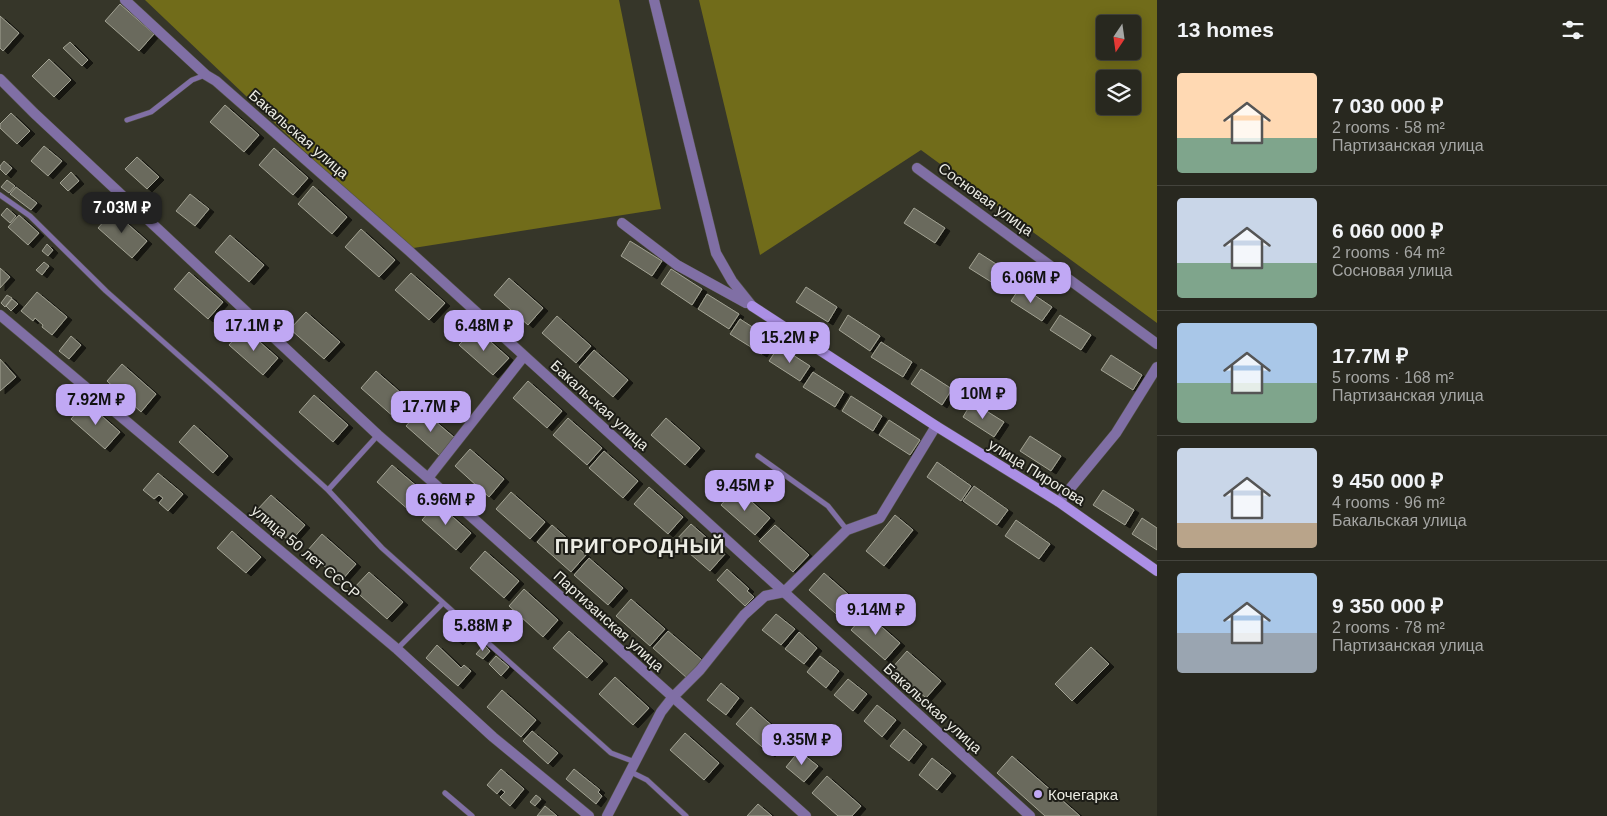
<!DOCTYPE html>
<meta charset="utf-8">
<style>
:root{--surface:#28281f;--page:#34342c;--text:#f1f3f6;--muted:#a5a6a4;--line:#44443d;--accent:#c0a8f4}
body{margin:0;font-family:Arial,sans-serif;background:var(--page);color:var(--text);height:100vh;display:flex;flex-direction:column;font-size:19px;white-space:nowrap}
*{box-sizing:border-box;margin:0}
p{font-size:16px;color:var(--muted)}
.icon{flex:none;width:28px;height:28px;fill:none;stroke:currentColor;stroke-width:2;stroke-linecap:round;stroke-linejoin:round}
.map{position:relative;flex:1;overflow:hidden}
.drawer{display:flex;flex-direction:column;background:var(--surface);width:450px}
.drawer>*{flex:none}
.needle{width:32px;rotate:193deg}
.controls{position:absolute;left:1096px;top:15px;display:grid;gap:10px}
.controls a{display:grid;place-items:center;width:45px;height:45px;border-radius:5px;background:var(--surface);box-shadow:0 2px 12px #0003,0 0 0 1px var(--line);font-size:25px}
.price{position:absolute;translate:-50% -42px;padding:0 11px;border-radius:10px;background:var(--accent);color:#111;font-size:16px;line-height:32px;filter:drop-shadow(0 1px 2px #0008)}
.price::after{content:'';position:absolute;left:50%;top:30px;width:15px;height:11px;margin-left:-8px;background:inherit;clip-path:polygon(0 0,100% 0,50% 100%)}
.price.current{background:#222;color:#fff}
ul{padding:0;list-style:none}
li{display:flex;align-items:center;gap:15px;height:125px;padding:0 20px}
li+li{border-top:1px solid var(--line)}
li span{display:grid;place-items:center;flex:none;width:140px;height:100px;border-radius:5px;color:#555}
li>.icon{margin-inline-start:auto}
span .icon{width:60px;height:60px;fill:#fffc;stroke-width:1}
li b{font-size:21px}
h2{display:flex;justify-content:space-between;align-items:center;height:60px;padding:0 20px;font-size:21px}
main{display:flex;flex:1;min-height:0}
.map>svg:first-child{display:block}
.forest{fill:#716c1a;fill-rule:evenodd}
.building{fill:#6b6b5d;stroke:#a2a293;filter:url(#shadow)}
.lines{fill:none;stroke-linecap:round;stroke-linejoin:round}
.lane-casing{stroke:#535347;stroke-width:6}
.street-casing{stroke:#535347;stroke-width:11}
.secondary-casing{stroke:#535347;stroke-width:11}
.lane{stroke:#806fa5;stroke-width:5}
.street{stroke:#806fa5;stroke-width:10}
.secondary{stroke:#ab8fe5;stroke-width:10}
.poi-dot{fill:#c0a8f4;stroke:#1d1d17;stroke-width:2}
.labels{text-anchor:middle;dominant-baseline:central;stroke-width:4;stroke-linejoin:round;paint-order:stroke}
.street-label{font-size:15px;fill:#ecece4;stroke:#1d1d17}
.poi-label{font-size:15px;fill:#ecece4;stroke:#1d1d17;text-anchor:start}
.district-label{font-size:20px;font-weight:bold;letter-spacing:1px;fill:#ecece4;stroke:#1d1d17}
</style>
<main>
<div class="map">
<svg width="1157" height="816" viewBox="0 0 1157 816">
<defs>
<filter id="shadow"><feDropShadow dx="5" dy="3" stdDeviation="0" flood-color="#0009"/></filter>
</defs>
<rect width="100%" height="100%" fill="#363629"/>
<path class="forest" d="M145,0H619L661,209L407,249Z
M699,0H1157V323L921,150L760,255ZM1105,24H1132V51H1105ZM1105,79H1132V106H1105Z"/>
<path class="building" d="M120,4L154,34L139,51L105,21Z
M0,16L19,33L3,51L0,48Z
M70,42L88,60L82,66L63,48Z
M49,59L71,80L54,97L32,76Z
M225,105L259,135L244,152L210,122Z
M11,113L30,131L17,144L0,128V124Z
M44,146L62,161L48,176L31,161Z
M274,148L308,178L293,195L259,165Z
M137,157L159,177L147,189L125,169Z
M4,161L12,168L6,175L0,169V166Z
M71,172L79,181L68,191L60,183Z
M7,180L15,186L9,193L1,187Z
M313,186L347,217L332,234L298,204Z
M16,187L37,203L31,210L10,194Z
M190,194L209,209L195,226L176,211Z
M7,208L16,216L10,223L1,215Z
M914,208L945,228L935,243L904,223Z
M113,211L147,241L132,258L98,228Z
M19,215L39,233L28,245L8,227Z
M361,229L395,260L379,277L345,247Z
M230,235L264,265L249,282L215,252Z
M630,241L662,261L652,276L621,256Z
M47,244L53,250L48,256L42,251Z
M979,253L1010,273L1001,288L969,268Z
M44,262L49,266L42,275L36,270Z
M0,268L10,277L0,288Z
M671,269L702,289L692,305L661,284Z
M189,272L223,302L208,319L174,289Z
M411,273L445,303L429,320L395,290Z
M509,278L543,308L528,325L494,295Z
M1021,286L1052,307L1042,321L1011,301Z
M806,287L837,307L828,322L796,302Z
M37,292L67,317L52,335L42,327L43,325L35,318L33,321L21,311Z
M707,294L739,314L729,329L698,309Z
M7,295L12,298L5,307L1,303Z
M12,299L18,304L11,311L6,306Z
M306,312L340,342L324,359L290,329Z
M848,315L880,336L870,351L839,330Z
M1060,315L1091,335L1081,350L1050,330Z
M557,316L591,346L576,363L542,333Z
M740,319L771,339L762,354L730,334Z
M244,328L278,358L263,375L229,345Z
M475,328L509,358L493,375L459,345Z
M71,336L81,345L69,359L59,351Z
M881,342L912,362L903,377L871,357Z
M779,346L810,366L800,381L769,361Z
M594,350L628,380L613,397L579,367Z
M1111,355L1142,375L1133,390L1101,370Z
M0,359L16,377L0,391Z
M122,364L156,394L141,412L107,381Z
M921,369L952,389L942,405L911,384Z
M376,371L410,401L395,418L361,388Z
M813,372L844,392L835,407L803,387Z
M528,381L562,411L547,428L513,398Z
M314,395L348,425L333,442L299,412Z
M851,396L882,416L873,431L842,411Z
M86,402L120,432L105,449L71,419Z
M972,402L1004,422L994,437L963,417Z
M421,409L456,439L440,456L406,426Z
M568,418L602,448L587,465L553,435Z
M666,418L700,448L685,465L651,435Z
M889,420L920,440L910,455L879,435Z
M194,425L228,456L213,473L179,442Z
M1030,436L1061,456L1051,471L1020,451Z
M470,449L504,479L489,497L455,466Z
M604,451L638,481L623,498L589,468Z
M937,462L971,486L961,501L927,477Z
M392,465L427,495L411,512L377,482Z
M158,473L183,494L168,511L159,503L163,498L159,495L154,499L143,490Z
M974,486L1008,510L997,525L963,501Z
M649,487L683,517L668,534L634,504Z
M736,488L770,518L755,535L721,505Z
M1103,490L1134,510L1125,525L1093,505Z
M511,492L545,522L530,539L496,509Z
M271,495L305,525L290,542L256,511Z
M437,503L471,533L456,550L422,520Z
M895,515L913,530L884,566L866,551Z
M1142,518L1157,528V550L1132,534Z
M1016,520L1050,544L1039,559L1005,536Z
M691,524L725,554L710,571L675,541Z
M552,525L586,555L571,572L537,542Z
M775,525L809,555L793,572L759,541Z
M232,531L261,557L246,573L217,548Z
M322,534L356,564L341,581L307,551Z
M485,551L519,581L504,598L470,568Z
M589,558L623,588L608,605L574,575Z
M727,569L749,589L747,591L754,597L745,606L717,580Z
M369,572L403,602L387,619L353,589Z
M824,573L858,603L843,620L809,590Z
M524,589L558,620L543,637L509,606Z
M631,599L665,629L650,646L616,616Z
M866,613L900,643L885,660L851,630Z
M776,614L795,629L781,645L762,630Z
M454,621L467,633L458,642L445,630Z
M569,631L603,661L587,678L553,648Z
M668,631L703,661L687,678L653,648Z
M799,632L817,648L804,664L785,649Z
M437,645L461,668L464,665L471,671L458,686L426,658Z
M484,645L490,651L483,659L476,654Z
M1091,647L1109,664L1072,701L1055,684Z
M907,651L941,681L926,698L892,668Z
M496,656L509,667L501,676L489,664Z
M820,656L839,671L826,688L807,672Z
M615,677L649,708L633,725L599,694Z
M848,679L867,694L853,711L834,695Z
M721,683L739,698L726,715L707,700Z
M502,690L536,720L521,737L487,707Z
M877,705L896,720L882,737L864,721Z
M751,707L785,737L770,754L736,724Z
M904,729L922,744L909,761L890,746Z
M532,731L558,753L548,764L523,741Z
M685,733L719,763L704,780L670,750Z
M799,751L818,766L804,782L786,767Z
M1012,756L1080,816H1045L997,773Z
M932,758L951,773L937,790L919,775Z
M501,769L524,789L510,806L500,797L505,792L501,789L497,794L487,785Z
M574,769L600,790L598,792L602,796L596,804L566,779Z
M827,776L861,806L852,816H838L812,793Z
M536,795L541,799L535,806L530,802Z
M758,804L772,816H747Z
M545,806L557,816H537Z"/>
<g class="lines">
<defs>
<path id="lane" d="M127,120L151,112L192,80L205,75
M0,195L30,216L106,291L221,393L328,490L382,548L611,753L635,762
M758,456L828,506L847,530
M328,490L378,435
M397,649L443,603
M631,772L647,780L686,816
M445,793L472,816"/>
<path id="street" d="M125,0L206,75L216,81L407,249L1030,816
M654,0L716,253L732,281L752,306
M0,79L34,113L378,435L428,478L806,816
M917,168L1157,344
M622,223L677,265L746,303
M0,315L397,649L493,737L589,816
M428,478L524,356
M1059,502L1116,433L1157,367
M607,816L661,712L672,698L700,670L744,615L765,596L784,592L847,530L880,518L936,426"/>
<path id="secondary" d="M752,306L936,426L1059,502L1157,571"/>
</defs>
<use href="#lane" class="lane-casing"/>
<use href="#street" class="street-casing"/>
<use href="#secondary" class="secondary-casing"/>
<use href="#lane" class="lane"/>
<use href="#street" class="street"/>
<use href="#secondary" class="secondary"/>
</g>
<circle class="poi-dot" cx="1038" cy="794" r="5"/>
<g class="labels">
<g class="street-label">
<text transform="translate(299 134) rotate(41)">Бакальская улица</text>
<text transform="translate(986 199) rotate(36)">Сосновая улица</text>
<text transform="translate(600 405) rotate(42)">Бакальская улица</text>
<text transform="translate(1037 472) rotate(32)">улица Пирогова</text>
<text transform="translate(306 552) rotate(40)">улица 50 лет СССР</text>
<text transform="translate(609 621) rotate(42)">Партизанская улица</text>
<text transform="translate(933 708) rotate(42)">Бакальская улица</text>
</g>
<g class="poi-label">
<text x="1048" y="794">Кочегарка</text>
</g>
<g class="district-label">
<text x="640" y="546">ПРИГОРОДНЫЙ</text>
</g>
</g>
</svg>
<div class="controls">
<a><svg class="needle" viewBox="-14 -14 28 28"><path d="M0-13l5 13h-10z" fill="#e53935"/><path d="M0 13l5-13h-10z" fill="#a5a6a4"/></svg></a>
<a><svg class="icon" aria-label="layers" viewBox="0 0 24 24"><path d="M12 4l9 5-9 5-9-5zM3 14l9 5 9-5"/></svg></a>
</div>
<b class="price current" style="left:122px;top:234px">7.03M ₽</b>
<b class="price" style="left:1031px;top:304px">6.06M ₽</b>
<b class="price" style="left:254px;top:352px">17.1M ₽</b>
<b class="price" style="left:484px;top:352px">6.48M ₽</b>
<b class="price" style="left:790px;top:364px">15.2M ₽</b>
<b class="price" style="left:983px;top:420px">10M ₽</b>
<b class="price" style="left:96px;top:426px">7.92M ₽</b>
<b class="price" style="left:431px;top:433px">17.7M ₽</b>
<b class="price" style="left:745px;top:512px">9.45M ₽</b>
<b class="price" style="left:446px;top:526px">6.96M ₽</b>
<b class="price" style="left:876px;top:636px">9.14M ₽</b>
<b class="price" style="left:483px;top:652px">5.88M ₽</b>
<b class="price" style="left:802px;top:766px">9.35M ₽</b>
</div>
<section class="drawer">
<h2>13 homes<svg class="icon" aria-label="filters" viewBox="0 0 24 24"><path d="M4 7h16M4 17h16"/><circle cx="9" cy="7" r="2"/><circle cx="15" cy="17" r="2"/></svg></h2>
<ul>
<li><span style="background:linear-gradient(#ffd9b3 65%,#7fa58c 0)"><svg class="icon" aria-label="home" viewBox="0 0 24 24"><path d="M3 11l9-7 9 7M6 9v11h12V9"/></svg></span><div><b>7 030 000 ₽</b><p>2 rooms · 58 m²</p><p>Партизанская улица</p></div></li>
<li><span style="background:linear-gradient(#c9d6e8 65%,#7fa58c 0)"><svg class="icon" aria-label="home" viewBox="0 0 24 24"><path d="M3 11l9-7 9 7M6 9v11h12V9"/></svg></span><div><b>6 060 000 ₽</b><p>2 rooms · 64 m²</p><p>Сосновая улица</p></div></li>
<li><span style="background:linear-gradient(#a9c7e8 60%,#7fa58c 0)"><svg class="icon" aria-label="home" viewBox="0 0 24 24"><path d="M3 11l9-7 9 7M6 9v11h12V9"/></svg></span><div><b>17.7M ₽</b><p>5 rooms · 168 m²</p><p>Партизанская улица</p></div></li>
<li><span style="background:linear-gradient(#c9d6e8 75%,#b9a48a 0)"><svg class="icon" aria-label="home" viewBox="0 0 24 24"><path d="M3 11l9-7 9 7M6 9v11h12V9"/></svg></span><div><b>9 450 000 ₽</b><p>4 rooms · 96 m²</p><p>Бакальская улица</p></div></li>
<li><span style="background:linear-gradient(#a9c7e8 60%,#9aa5b1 0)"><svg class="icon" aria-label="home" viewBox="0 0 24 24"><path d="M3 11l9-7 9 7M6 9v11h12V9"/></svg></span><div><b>9 350 000 ₽</b><p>2 rooms · 78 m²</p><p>Партизанская улица</p></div></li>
</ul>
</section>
</main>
